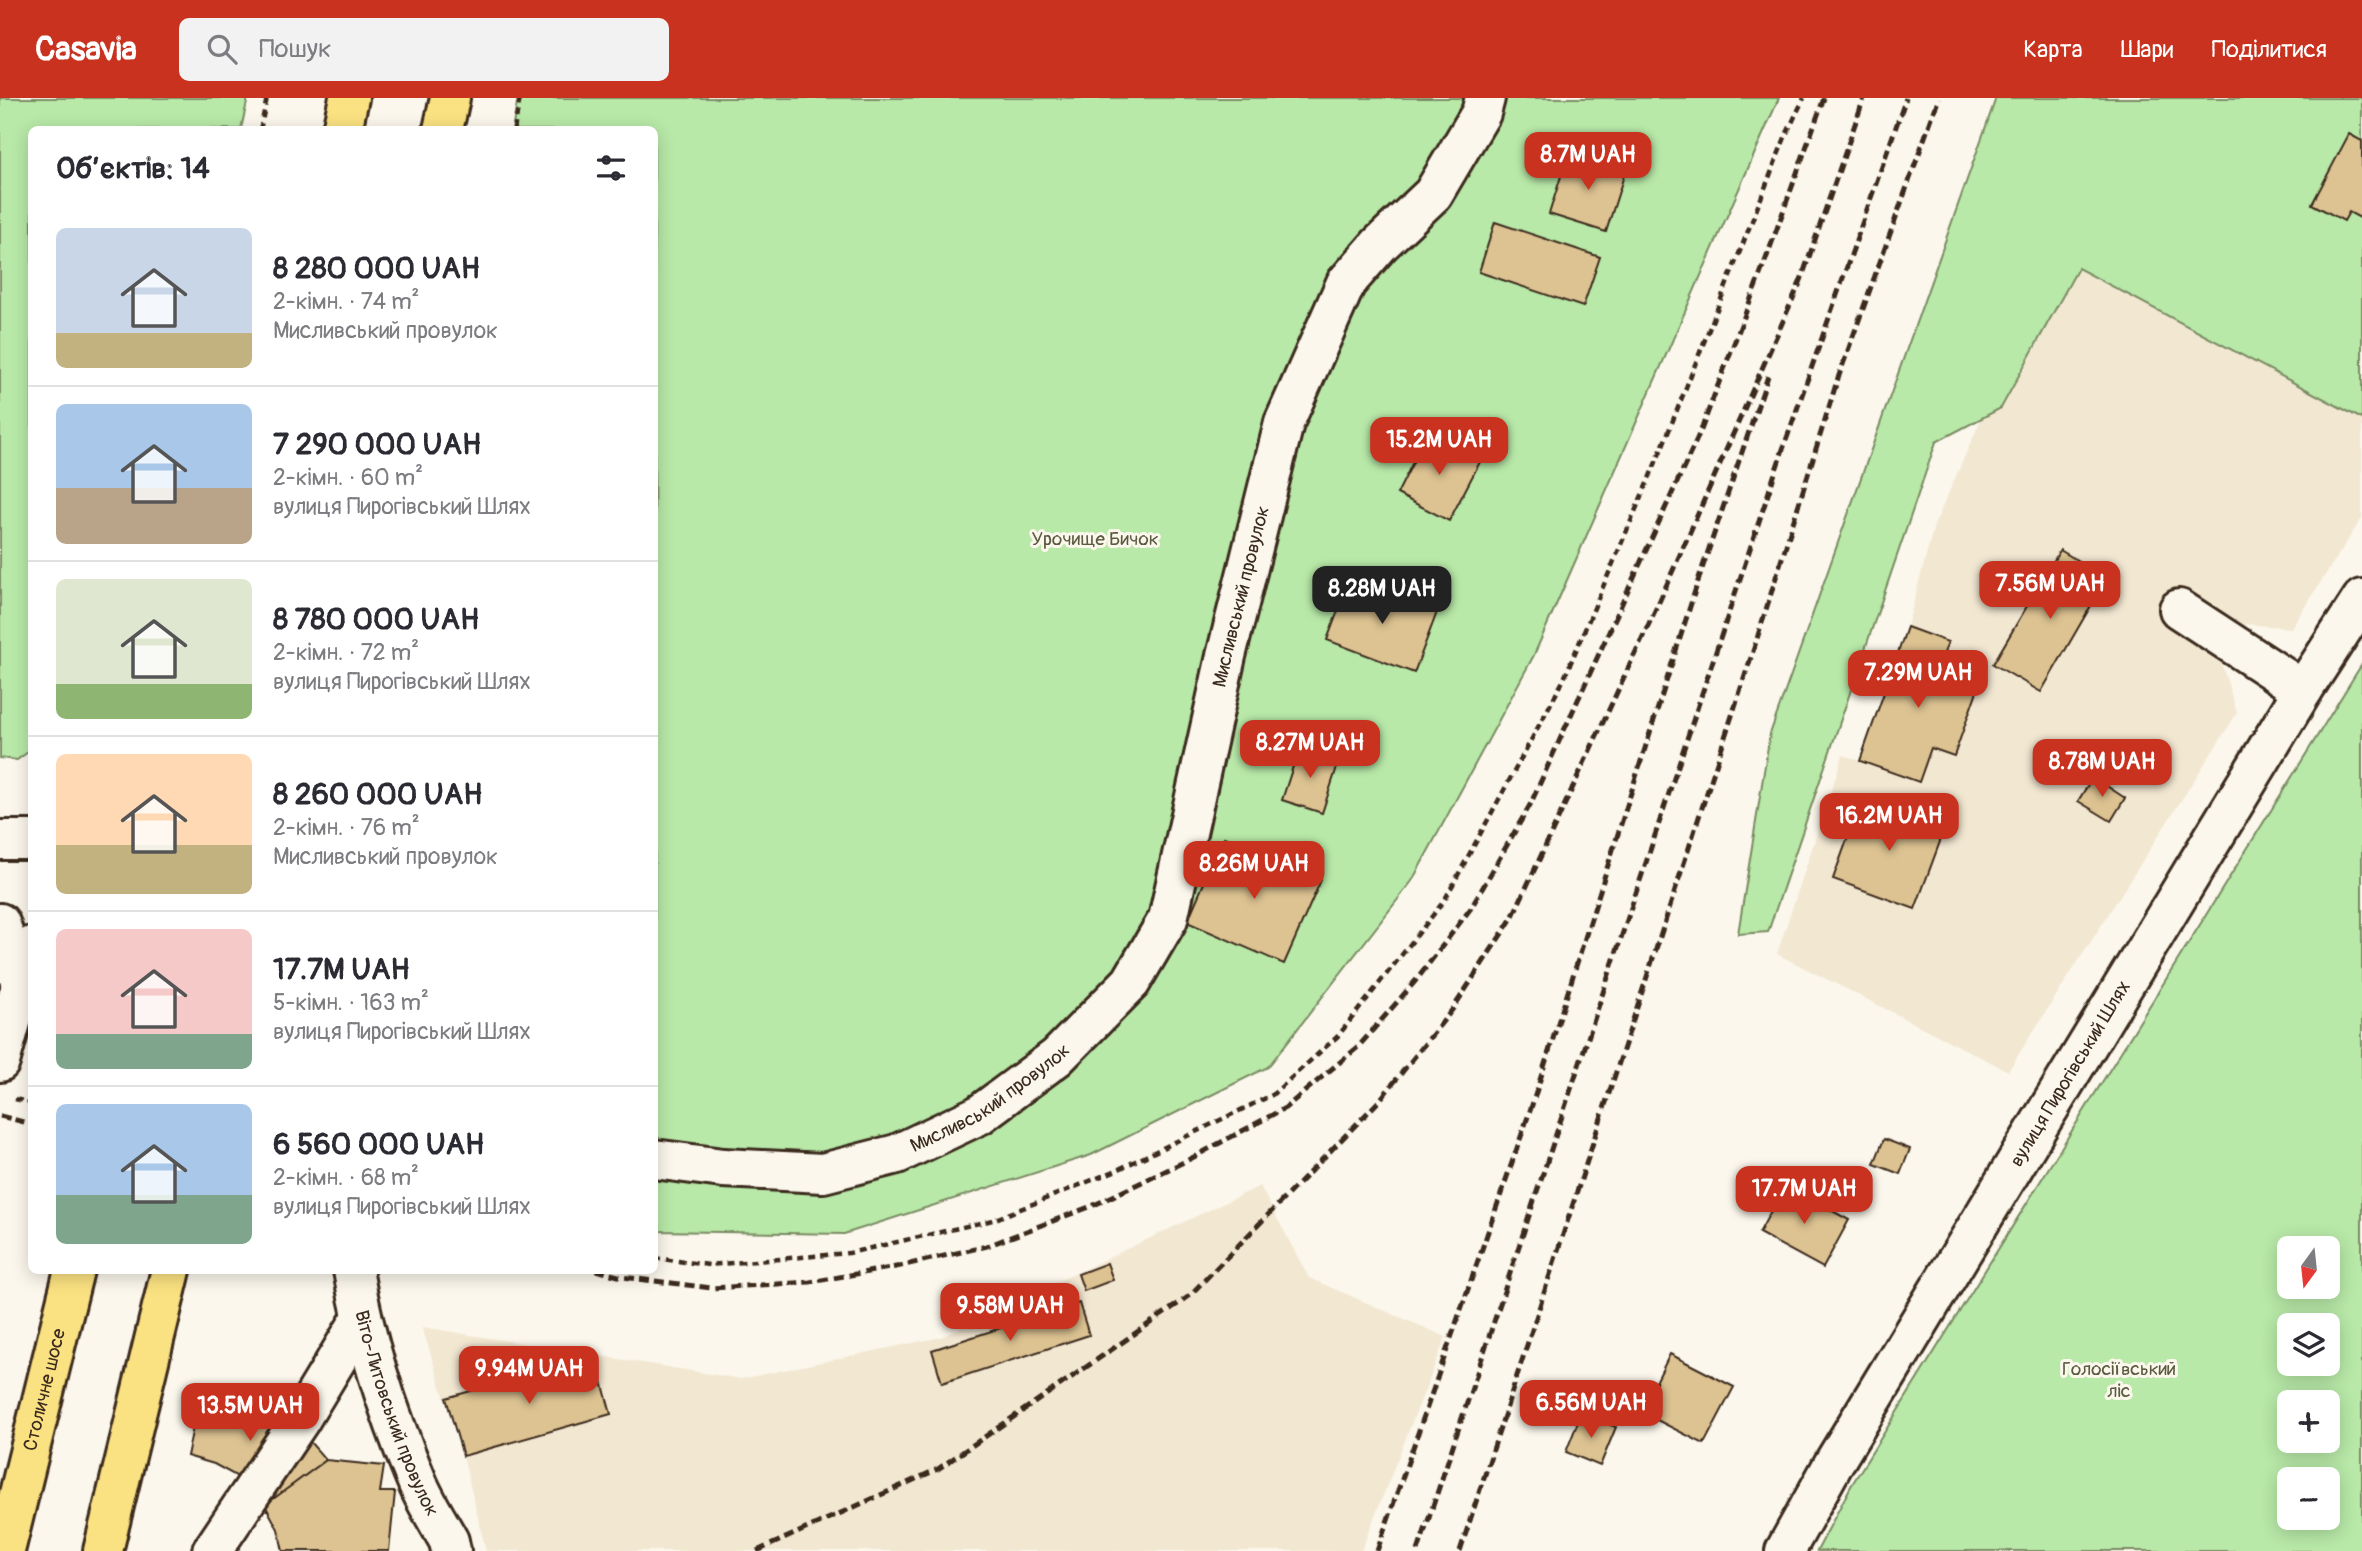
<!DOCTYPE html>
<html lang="uk">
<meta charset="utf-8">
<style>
:root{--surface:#fff;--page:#f2f2f3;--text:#2b2b33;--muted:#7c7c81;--line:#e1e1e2;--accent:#c8321e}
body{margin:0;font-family:Pangolin,sans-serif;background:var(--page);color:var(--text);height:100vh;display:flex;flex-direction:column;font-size:26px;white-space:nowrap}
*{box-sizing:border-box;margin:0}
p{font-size:23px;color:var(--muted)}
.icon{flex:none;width:38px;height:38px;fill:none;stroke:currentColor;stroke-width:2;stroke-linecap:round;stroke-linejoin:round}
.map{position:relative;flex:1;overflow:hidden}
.sheet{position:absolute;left:28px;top:28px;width:630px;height:1148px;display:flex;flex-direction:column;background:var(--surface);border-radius:10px;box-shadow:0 4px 18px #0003}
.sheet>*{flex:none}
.needle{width:46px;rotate:195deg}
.buttons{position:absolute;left:2277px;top:1138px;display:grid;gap:14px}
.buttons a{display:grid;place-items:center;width:63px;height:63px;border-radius:10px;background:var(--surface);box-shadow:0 4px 18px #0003;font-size:35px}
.price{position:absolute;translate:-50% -60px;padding:0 16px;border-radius:14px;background:var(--accent);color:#fff;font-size:23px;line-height:46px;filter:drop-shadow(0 2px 4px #0008)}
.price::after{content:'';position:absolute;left:50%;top:42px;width:21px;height:16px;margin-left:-10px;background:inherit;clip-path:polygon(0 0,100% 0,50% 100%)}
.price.on{background:#222;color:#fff}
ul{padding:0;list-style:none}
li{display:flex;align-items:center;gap:21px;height:175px;padding:0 28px}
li+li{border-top:2px solid var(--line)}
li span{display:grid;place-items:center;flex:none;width:196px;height:140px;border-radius:10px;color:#555}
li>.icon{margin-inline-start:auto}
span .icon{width:84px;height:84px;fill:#fffc;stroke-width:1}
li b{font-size:30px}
h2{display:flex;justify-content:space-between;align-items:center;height:84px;padding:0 28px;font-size:30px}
header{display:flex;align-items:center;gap:42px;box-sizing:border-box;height:98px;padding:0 35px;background:var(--accent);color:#fff}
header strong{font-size:33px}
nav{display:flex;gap:38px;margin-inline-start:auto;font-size:24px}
.search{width:490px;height:63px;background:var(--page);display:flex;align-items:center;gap:18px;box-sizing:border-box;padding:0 24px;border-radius:10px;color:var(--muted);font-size:26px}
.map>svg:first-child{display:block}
.built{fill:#f2e7d1}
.green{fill:#b8e9a8;stroke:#7a8a63;stroke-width:2;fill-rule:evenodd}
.building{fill:#ddc392;stroke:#3b2a1e;stroke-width:2}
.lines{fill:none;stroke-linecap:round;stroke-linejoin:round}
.minor-casing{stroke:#3b2a1e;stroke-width:44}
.highway-casing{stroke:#3b2a1e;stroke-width:44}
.path{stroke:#3b2a1e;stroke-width:4.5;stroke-dasharray:7 5;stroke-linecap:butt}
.minor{stroke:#fbf7ec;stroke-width:38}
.highway{stroke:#fae181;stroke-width:38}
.rail{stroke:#3b2a1e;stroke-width:5;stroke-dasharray:10 5;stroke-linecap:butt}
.labels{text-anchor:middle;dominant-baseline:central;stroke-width:6;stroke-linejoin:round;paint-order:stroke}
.park-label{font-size:19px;fill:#5a5a40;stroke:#fbf7ec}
.street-label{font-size:19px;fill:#3b2a1e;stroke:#fbf7ec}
</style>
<header>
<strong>Casavia</strong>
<div class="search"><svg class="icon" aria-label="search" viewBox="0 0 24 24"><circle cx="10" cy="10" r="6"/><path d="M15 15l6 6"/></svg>Пошук</div>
<nav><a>Карта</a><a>Шари</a><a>Поділитися</a></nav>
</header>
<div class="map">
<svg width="2362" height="1453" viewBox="0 0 2362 1453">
<rect width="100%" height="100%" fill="#fbf7ec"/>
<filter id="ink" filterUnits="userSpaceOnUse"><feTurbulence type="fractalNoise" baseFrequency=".0143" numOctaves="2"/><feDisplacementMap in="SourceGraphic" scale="14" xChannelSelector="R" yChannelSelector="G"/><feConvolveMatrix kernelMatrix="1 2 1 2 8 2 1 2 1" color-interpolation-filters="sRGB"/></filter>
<g filter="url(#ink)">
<path class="built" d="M2075,168L2362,321V420L2291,530L2246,526L2221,564L2237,615L2008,973L1777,856L1843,657L1860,663L1907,529L1934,428L2042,183Z
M1260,1088L1309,1180L1446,1239L1361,1453H486L463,1358L422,1229L741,1281L941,1239Z"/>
<path class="green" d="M0,0H248L241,31L32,32V651L17,662L0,660Z
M518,0H1779L1534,557L1412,783L1268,969L1091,1057L844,1136L655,1133L654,32H512Z
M1996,0H2362V321L2078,170L2001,310L1936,344L1768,834L1738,836L1770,636Z
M2362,566V1453H1817L1851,1388ZM2289,1150H2328V1188H2289ZM2289,1227H2328V1265H2289ZM2289,1304H2328V1342H2289ZM2289,1381H2328V1419H2289Z"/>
<path class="building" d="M2349,36L2362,43V121L2349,114L2344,123L2312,106Z
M1569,53L1626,71L1606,134L1549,116Z
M1495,124L1600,159L1583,209L1479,174Z
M1427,336L1481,362L1449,423L1397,396Z
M2060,452L2107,480L2041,594L1993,566Z
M1350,481L1437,514L1414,575L1327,542Z
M1907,529L1948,544L1937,575L1978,590L1954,658L1931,650L1919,684L1860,663Z
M1299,650L1339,663L1322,715L1282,702Z
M2093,679L2125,700L2111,723L2078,703Z
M1862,700L1945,730L1915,811L1833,781Z
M1224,739L1321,782L1284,866L1187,824Z
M1884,1041L1910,1051L1900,1076L1874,1066Z
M1785,1087L1849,1122L1823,1170L1759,1135Z
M1107,1165L1113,1182L1084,1193L1078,1176Z
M1079,1205L1089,1237L942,1285L932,1252Z
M1670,1256L1734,1289L1704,1346L1641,1314Z
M595,1258L611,1316L463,1358L446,1300Z
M202,1286L241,1296L279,1318L310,1344L326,1362L265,1407L238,1379L214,1366L187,1358Z
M1581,1316L1616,1329L1600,1368L1566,1354Z
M326,1362L384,1368L380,1394H395L389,1453H283L278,1431L265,1407Z"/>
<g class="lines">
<defs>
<g id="minor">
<path d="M2179,511L2303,592"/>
<path d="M0,742H32"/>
<path d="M0,825L20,883"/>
<path d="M0,964L32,848"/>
<path id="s1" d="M654,1061L723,1070L823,1075L897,1056L979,1017L1057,959L1131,884L1168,821L1226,558L1284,325L1346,185L1380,146L1433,96L1481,15L1485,0"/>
<path id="s2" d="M353,1172C365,1243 388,1314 416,1381C424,1402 438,1423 449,1443L451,1453"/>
<path d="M212,1453L300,1322L361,1221"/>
<path id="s3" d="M1785,1453L1835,1363L2303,592L2362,501"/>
</g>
<g id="highway">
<path d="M342,32L349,0"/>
<path d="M443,32L450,0"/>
<path id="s4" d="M5,1453L74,1172"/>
<path d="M103,1453L171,1172"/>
</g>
</defs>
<use href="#minor" class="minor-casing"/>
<use href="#highway" class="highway-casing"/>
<path class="path" d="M260,32L267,0
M514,32L520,0
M15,1001L32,1005
M654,1160L709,1167L849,1155L993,1122L1117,1072L1272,997L1338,938L1444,803L1563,583L1662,350L1786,37L1804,0"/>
<use href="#minor" class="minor"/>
<use href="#highway" class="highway"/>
<path class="rail" d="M1799,188L1864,0
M0,1018L32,1026
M596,1172L622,1179L712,1190L810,1184L896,1169L987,1148L1092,1108L1190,1061L1285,1010L1358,949L1418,880L1471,810L1530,707L1701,332L1766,161L1824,0
M757,1453L938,1371L1188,1199L1379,1003L1452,912L1512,820L1659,504L1802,180
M1377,1453L1532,1007L1700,477L1768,278
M1418,1453L1781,357L1906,0
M1460,1453L1755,547L1837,283L1939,0"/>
</g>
</g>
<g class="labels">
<g class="park-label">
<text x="1095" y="441">Урочище Бичок</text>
<text x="2119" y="1271">Голосіївський<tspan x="2119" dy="22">ліс</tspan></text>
</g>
<g class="street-label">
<text stroke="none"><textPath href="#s1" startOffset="943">Мисливський провулок</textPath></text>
<text stroke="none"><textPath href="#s3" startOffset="556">вулиця Пирогівський Шлях</textPath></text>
<text stroke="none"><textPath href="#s1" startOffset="355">Мисливський провулок</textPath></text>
<text stroke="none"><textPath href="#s4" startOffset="166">Столичне шосе</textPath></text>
<text stroke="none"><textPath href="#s2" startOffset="150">Віто-Литовський провулок</textPath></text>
</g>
</g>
</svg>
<div class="buttons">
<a><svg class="needle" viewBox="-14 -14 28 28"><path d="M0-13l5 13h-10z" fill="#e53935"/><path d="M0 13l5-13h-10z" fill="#7c7c81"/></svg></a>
<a><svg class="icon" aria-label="layers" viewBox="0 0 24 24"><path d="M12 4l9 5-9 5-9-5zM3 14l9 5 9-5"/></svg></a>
<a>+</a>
<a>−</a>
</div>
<b class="price" style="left:1588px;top:94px">8.7M UAH</b>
<b class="price" style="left:1439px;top:379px">15.2M UAH</b>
<b class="price" style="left:2050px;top:523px">7.56M UAH</b>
<b class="price on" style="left:1382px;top:528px">8.28M UAH</b>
<b class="price" style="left:1918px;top:612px">7.29M UAH</b>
<b class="price" style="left:1310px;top:682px">8.27M UAH</b>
<b class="price" style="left:2102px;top:701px">8.78M UAH</b>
<b class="price" style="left:1889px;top:755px">16.2M UAH</b>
<b class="price" style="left:1254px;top:803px">8.26M UAH</b>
<b class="price" style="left:1804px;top:1128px">17.7M UAH</b>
<b class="price" style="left:1010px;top:1245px">9.58M UAH</b>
<b class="price" style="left:529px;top:1308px">9.94M UAH</b>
<b class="price" style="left:1591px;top:1342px">6.56M UAH</b>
<b class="price" style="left:250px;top:1345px">13.5M UAH</b>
<section class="sheet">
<h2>Об’єктів: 14<svg class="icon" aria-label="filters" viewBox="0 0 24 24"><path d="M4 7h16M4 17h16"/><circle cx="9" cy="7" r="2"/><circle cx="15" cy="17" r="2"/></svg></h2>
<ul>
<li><span style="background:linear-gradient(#c9d6e8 75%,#c2b280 0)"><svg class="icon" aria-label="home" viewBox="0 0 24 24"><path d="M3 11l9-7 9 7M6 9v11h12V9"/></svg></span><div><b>8 280 000 UAH</b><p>2-кімн. · 74 m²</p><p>Мисливський провулок</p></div></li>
<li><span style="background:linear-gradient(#a9c7e8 60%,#b9a48a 0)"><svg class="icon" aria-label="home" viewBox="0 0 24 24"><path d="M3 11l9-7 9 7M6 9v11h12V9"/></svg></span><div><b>7 290 000 UAH</b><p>2-кімн. · 60 m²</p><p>вулиця Пирогівський Шлях</p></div></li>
<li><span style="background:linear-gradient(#dfe7d0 75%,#8fb573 0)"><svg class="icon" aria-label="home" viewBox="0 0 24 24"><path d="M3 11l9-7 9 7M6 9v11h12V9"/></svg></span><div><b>8 780 000 UAH</b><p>2-кімн. · 72 m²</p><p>вулиця Пирогівський Шлях</p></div></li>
<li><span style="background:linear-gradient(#ffd9b3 65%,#c2b280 0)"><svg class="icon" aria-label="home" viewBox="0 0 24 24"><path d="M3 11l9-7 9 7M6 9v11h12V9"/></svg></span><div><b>8 260 000 UAH</b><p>2-кімн. · 76 m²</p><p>Мисливський провулок</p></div></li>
<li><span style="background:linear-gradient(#f6c9c9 75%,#7fa58c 0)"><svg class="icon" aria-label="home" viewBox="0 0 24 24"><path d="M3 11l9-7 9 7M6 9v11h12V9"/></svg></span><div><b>17.7M UAH</b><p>5-кімн. · 163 m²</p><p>вулиця Пирогівський Шлях</p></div></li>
<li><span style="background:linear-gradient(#a9c7e8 65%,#7fa58c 0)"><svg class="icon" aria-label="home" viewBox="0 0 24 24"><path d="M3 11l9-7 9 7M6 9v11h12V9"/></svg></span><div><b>6 560 000 UAH</b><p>2-кімн. · 68 m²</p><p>вулиця Пирогівський Шлях</p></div></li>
</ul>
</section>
</div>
